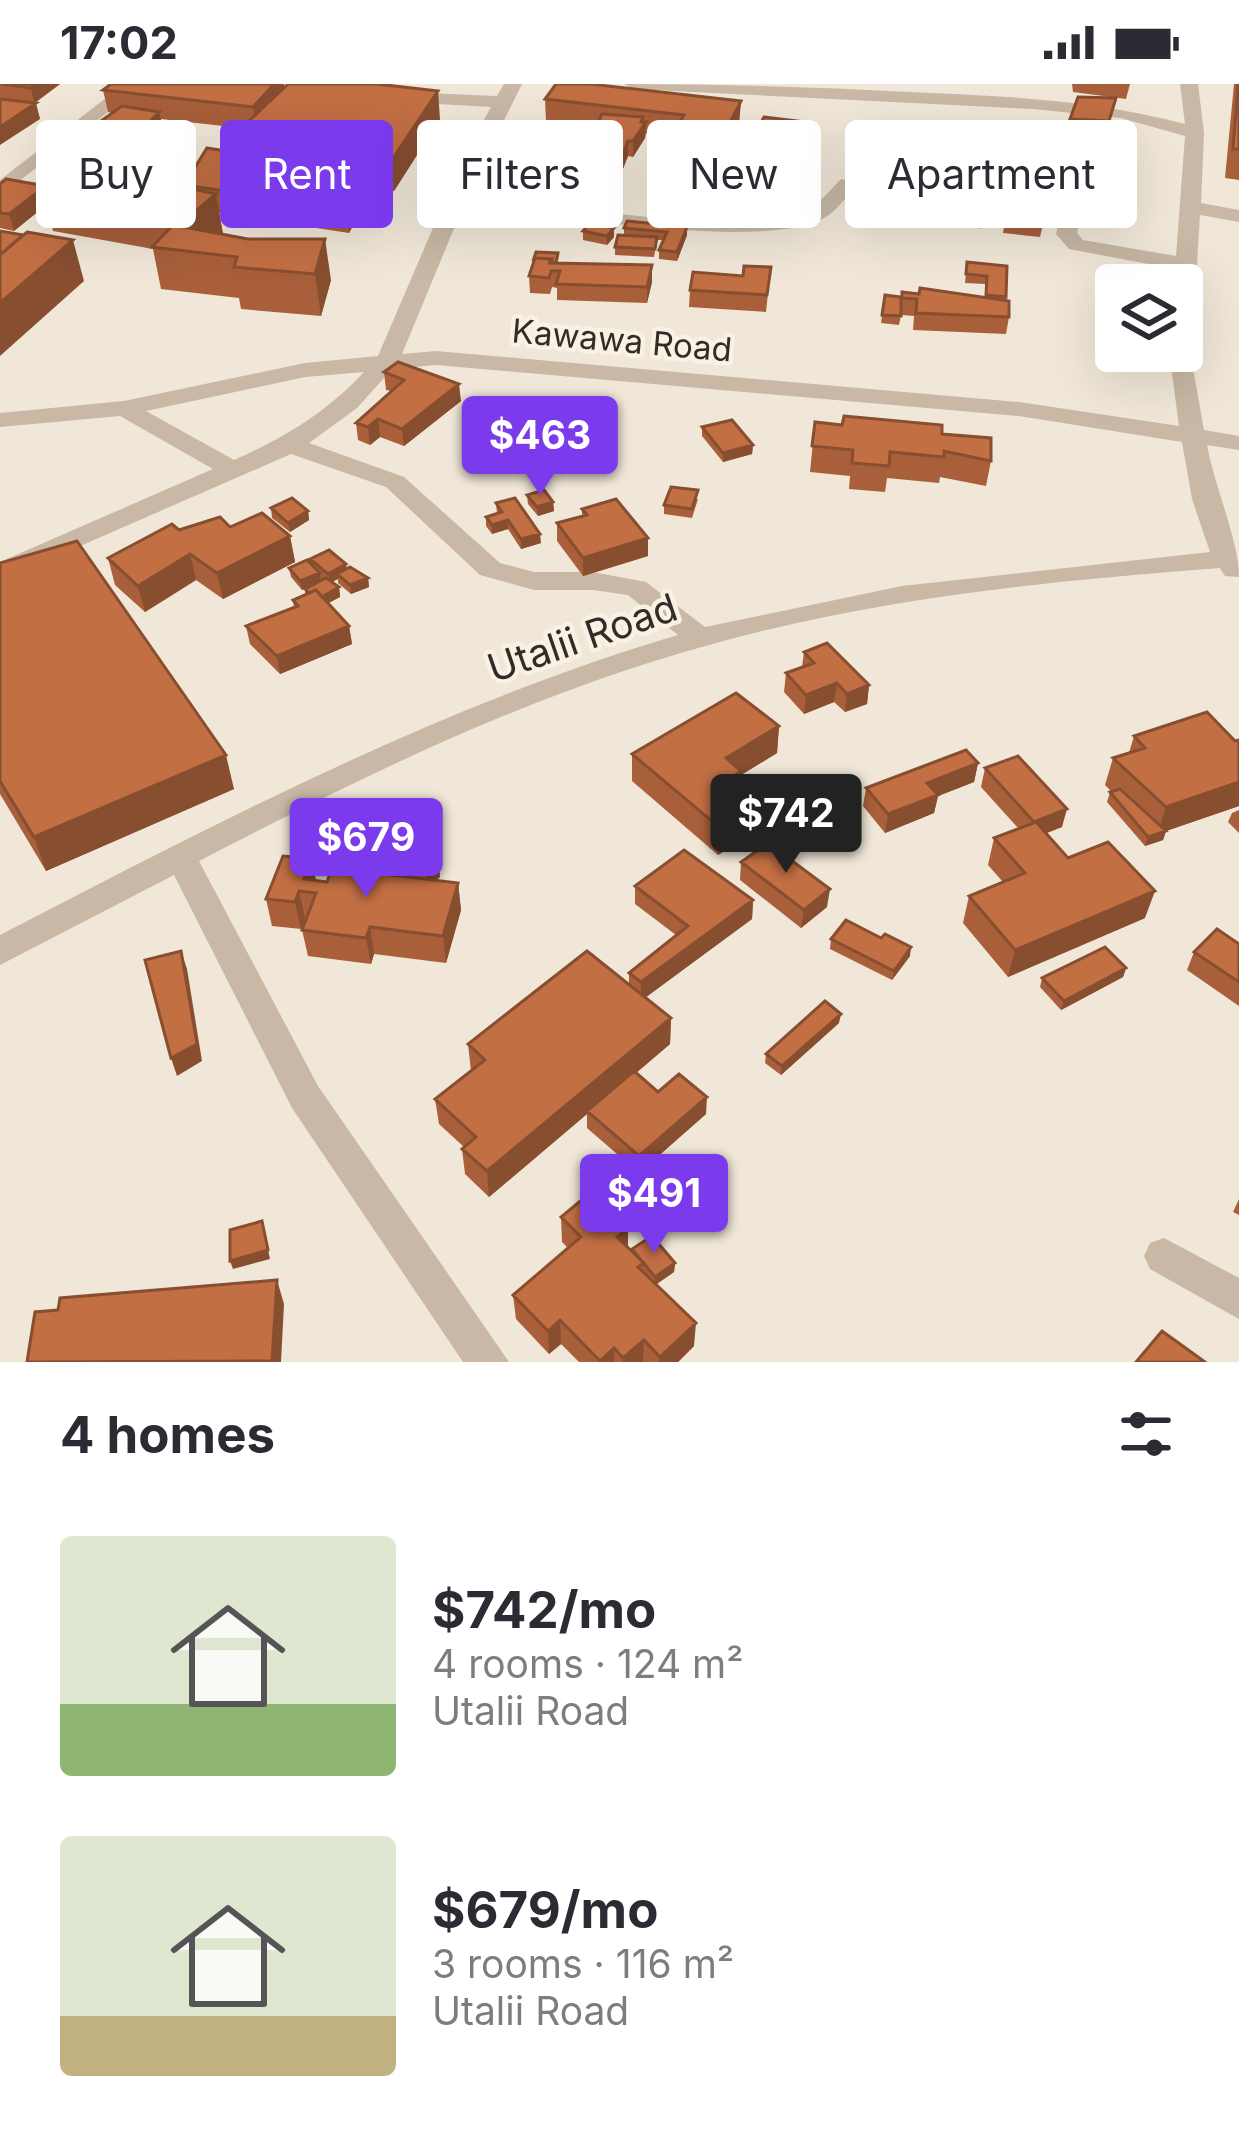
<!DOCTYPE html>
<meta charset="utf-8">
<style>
:root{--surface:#fff;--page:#f2f2f3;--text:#2b2b33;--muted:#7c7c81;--accent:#7c3aed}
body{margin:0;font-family:Inter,sans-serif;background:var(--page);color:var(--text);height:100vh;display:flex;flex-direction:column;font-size:45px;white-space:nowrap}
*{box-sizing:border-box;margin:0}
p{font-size:39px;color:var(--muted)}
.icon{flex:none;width:66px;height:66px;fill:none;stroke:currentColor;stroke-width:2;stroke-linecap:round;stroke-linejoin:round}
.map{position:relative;height:1278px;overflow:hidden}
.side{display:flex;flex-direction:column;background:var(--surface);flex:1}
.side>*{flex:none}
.guide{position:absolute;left:36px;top:36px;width:1167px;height:108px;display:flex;gap:24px}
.tools{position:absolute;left:1095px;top:180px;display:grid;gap:24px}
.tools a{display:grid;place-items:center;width:108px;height:108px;border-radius:12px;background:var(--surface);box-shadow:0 12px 48px #0002;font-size:60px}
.price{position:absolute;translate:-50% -102px;padding:0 27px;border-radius:12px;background:var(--accent);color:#fff;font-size:39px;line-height:78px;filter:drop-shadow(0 3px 6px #0008)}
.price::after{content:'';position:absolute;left:50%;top:72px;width:36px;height:27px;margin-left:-18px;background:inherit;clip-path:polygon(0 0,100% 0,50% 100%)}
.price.selected{background:#222;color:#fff}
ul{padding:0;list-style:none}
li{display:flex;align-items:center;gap:36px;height:300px;padding:0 60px}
li span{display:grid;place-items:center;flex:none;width:336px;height:240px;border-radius:12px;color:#555}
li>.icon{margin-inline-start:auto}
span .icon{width:144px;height:144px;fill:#fffc;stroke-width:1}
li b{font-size:51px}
h2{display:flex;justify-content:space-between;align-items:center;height:144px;padding:0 60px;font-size:51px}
.pill{padding:0 42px;border-radius:12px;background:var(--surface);box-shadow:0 12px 48px #0002;font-size:42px;line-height:108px}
.pill.selected{background:var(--accent);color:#fff}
.status{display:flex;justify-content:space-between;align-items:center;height:84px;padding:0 60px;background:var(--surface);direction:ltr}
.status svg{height:33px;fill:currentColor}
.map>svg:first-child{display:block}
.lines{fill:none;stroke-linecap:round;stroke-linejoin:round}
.minor{fill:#c8b8a5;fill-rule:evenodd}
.wall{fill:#a85f3a}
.shaded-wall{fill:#884e30}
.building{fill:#c36f44;stroke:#884e30;stroke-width:3}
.labels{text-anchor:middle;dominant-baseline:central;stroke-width:9;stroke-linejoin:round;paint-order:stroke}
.far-street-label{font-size:33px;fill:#332b26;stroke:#f8f1e4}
.street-label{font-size:39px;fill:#332b26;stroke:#f8f1e4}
</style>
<div class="status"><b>17:02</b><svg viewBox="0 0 49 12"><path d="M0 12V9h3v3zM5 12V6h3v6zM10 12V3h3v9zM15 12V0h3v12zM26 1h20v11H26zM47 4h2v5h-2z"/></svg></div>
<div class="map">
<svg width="1239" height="1278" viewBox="0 0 1239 1278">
<rect width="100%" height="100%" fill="#f0e7d8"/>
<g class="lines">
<path class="minor" d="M124,0H144L0,112V96Z
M504,0H522L469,107C560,121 719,154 806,125C819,121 831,105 841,95L858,99C850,109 837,126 826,133C765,169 538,130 465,118L402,270L436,267L1019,318L1179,342L1169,267L1189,262L1204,346L1239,352V366L1207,361C1215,404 1239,457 1239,493L1225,492L1220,484C1048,497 875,514 709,561C530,610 363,692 199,777L318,1002L509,1278H463L292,1024L174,791L0,881V851C221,737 439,622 678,551L628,511L593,506H534L480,491L386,403L291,370L0,497V478L213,385L120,332L0,343V329L124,317L305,279L378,272L466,67L491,23L401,18L392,13L401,8L497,12ZM436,281L1019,332L1182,358L1192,415L1210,468L902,502L705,543L646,498L593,488H534L500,479L404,393L309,359L357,324L392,285ZM364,288C327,328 284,354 234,376L146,327L305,293Z
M624,0C720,0 815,3 910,8C1004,12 1094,16 1185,40L1180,0H1198L1204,49L1201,119L1239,126V138L1200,131L1193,245L1182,252V201H1174L1175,185L1069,165L1056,150L1066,111L1045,101L1005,103L981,145L964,141L980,106L993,93L1048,89L1087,108L1077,149L1083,156L1176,172L1185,52L1121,34L1033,25L633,5Z
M1164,1154L1239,1194V1235L1150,1185L1144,1172L1150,1159Z"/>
</g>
<path class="wall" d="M0,0H60L35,19L40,35L0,15Z
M1072,0H1130L1126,15L1073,8Z
M1234,0H1239V96L1225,94Z
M285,3L440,35L394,107L367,103L368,112L349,149L219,129L223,150L331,196L321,232L241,225L239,214L161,205L153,165L53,147L46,121L14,147L0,144V100L46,102V104L100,90L188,86L190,92L234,68L231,54L241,44L161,35L163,44L137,70L90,62L87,47L112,29L108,28L103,6Z
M1116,14L1106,53L1067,51L1070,35Z
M545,15L741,17L739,39L715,89L703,87L697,101H692V109L688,118L671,116L673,105L661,104V96L667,81V60L672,52L646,49L645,54L633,73L628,72L619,95L583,92L585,72H579V56L585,42L546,38Z
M797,37L796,44L792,54L759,50V42Z
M974,62L1059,73L1049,141L1043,140L1040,153L1003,149L1007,124H1010L1014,96L970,92Z
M814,86L813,102L804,121L797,124L720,113V97L751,89Z
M944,90L938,108L932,107L930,115L918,113L919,105Z
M624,144L687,151L677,177L659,175V166L663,156H657L654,173L615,171V163L624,152Z
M583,147L614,153L607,161L583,156Z
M967,178L1007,182L1006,216L1009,233L1006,250L913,246L914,232L901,231L899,241L881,239L885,211L901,217L902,208L985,213V200L965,199Z
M558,179L652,181V198L647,219L557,216V204L552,203L550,210L530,209L529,192Z
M769,200L766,228L689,223L690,206Z
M384,288L461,317L404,362L380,353L370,361L358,356L356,339L391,307L386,306Z
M815,338L942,350L991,377L986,402L940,393L939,399L887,394L885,408L849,405L850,392L810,388Z
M702,343L753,361L752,370L723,378L702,352Z
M527,411L553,418L554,427L538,432L528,420Z
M698,415L692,434L664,430V421Z
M496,419L541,459L521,465L508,445L492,450L486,442V433L497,430Z
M271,424L308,427L309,436L290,448L272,434Z
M582,425L648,472L583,492L557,457V439L582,432Z
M230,443L290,452L295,478L223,515L196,496L145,528L115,501L108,474Z
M310,475L347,484L368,494L369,503L351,510L338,499V495L331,498L339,503L340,513L328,519L349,542L352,560L280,590L250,560L246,542L294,524L293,516L305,510V505L308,503L302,506L291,493L289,484L311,481Z
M0,479L234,705L46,787L0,710Z
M804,568L869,601L867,620L845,628L834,618L804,630L784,608L786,589L802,583Z
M779,642L777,669L741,691L740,708L792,740L765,757L750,745V751L718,771L632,697V670Z
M1134,652L1239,656V722L1166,747L1163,756L1145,762L1107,718L1110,708H1112L1105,701L1113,674L1129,669Z
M978,679L974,698L938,712L934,729L885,749L863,722L866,704Z
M985,684L1062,743L1046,749L1068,774L1145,834L1008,893L963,839L969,812L1003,798L988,781L994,754L1019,745L981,703Z
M1239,726V749L1228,738L1232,729Z
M370,778L396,782L397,791L406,793L439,783L440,793L436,796L458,799L461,826L446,879L374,870L371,880L308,872L302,846L307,834H305L301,845L272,842L266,815L316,797L327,798L373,789Z
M741,778L827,823L801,844L740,796Z
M635,802L753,816L752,835L645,913L671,934L670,960L636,989L658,1008L706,1030L639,1089L587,1044V1030L489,1113L465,1090L462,1065L464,1063L439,1040L435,1015L471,987L468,960L629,900V889L676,851L635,820Z
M831,855L910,872L892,896L830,865Z
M1239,860V922L1187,886L1194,868Z
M1126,884L1123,893L1061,926L1040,903L1042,894Z
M839,939L781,991L765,979L766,970Z
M619,1085L612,1128L628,1164L632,1167L675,1179L674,1188L656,1200L694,1262L678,1278H579L561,1260L549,1270L516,1235L513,1211L568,1164L562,1158L561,1133L584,1114V1111Z
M1239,1115V1131L1233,1128Z"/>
<path class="shaded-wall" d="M36,0H60L34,19L31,4Z
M274,0H284L286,12L257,46L253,23Z
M438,7L440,35L394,107L391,77Z
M741,17L739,39L715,89L716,66Z
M36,19L40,35L0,61V43Z
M159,28L163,44L137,70L133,55Z
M643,33L642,43L646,38L645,54L633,73V57Z
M628,57V72L619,95V79Z
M188,86L191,102L184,101L172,123L169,107Z
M814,86L813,102L804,121L797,124L798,108Z
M366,89L368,112L349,149L347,125Z
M46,102L47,107L43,106L46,121L14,147L9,130Z
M216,110L223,150L197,168L190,132Z
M687,143V151L677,177V168Z
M614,144V153L607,161V152Z
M325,155L331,196L321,232L315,190Z
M73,156L84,197L0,272V219Z
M652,181V198L647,219V203Z
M459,300L461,317L404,362L402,345Z
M378,335L380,353L370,361L368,343Z
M753,361L752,370L723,378V369Z
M553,418L554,427L538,432L537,423Z
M308,427L309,436L290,448L288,439Z
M508,436V445L492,450V441Z
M540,450L541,459L521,465V455Z
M290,452L295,478L223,515L217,489Z
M648,454V472L583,492V474Z
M190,470L196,496L145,528L138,502Z
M346,480L348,490H337L338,495L330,499L328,490Z
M320,489L321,498L302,506L300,497Z
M368,494L369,503L351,510L350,501Z
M339,503L340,513L319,524L317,515Z
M349,542L352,560L280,590L277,572Z
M837,599L834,618L804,630L806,611Z
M869,601L867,620L845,628L847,610Z
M779,642L777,669L741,691L739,714L721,726L726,674Z
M226,671L234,705L46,787L34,753Z
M978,679L974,698L938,712L934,729L885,749L888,730L927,699Z
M1239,698V722L1166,747L1163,756L1145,762L1148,753L1157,750L1166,723Z
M752,724L750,751L718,771L720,744Z
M1067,725L1062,743L1029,756L1034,738Z
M793,731L792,740L765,757L766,748Z
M312,775L317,802L304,795Z
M396,782L397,791L381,790Z
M439,783L440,793L425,806L424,797Z
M458,799L461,826L446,879L443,852Z
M830,805L827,823L801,844L804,826Z
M299,807L305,834L301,845L295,818Z
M1155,807L1145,834L1008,893L1015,866Z
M753,816L752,835L641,917V898Z
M370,843L374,870L371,880L366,854Z
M911,863L910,872L892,896L894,887Z
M181,867L187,885L202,977L177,992L171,974Z
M1126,884L1123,893L1061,926L1064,917Z
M841,930L839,939L781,991L782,982Z
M671,934L670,960L589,1029L587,1027V1030L489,1113L487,1087Z
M707,1013L706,1030L639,1089V1072Z
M262,1137L270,1175L233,1185L230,1177Z
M628,1144V1168L617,1153Z
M675,1179L674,1188L654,1202L655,1193Z
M277,1196L284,1220L281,1278H272Z
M560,1236L561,1260L549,1270L548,1247Z
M696,1239L694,1262L678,1278H659L660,1273Z
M644,1256L643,1278H623V1274Z
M614,1264V1278H600V1277Z"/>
<path class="building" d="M1,0H36L31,4Z
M111,0H274L253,23L103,6Z
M288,0H377L438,7L391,77L231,54Z
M556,0H590L741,17L716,66L667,60L684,31L545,15Z
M1238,0H1239V65H1233Z
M1078,13L1116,14L1109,37L1070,35Z
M0,15L36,19L0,43Z
M122,22L159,28L133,55L87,47Z
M602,30L643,33L641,38H646L633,57H628L619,79L583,76L591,57L579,56L586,41H597Z
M764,33L797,37L792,46L759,42Z
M974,62L1059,73L1052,125L1045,124L1044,136L1006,132L1007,124L1018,125L1019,117L1011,116L1015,86L1023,87L1024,81L972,76Z
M207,64L366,89L347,125L184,101Z
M669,75L703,79L697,93L687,92L684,100H692L688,109L671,108L676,97L661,96Z
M115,76L188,86L175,101L100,90Z
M756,80L814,86L806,105L798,108L720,97L726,86L751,89Z
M928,80L945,82L939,100L933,99L931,106L919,105Z
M68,86L157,97L216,110L190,132L43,106Z
M6,95L46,102L9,130L0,129V100Z
M627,137L687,143L677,168L659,166L667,148L624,144Z
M590,139L614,144L607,152L583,147Z
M173,141L248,155H325L315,190L234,183L237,173L152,163Z
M0,147L23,151L0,171Z
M27,148L73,156L0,219V171Z
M618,151L657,153L655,165L615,163Z
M536,168L558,169L556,179L550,178L552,175L535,174L533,177Z
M535,174L552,175L550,179L652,181L647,203L556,200L560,187H551L549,194L529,192Z
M967,178L1007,182L1006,213L986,211L987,192L966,190Z
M744,182L771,183L767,211L690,206L693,188L743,192Z
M920,204L1009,217V233L916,229L917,215L902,214V208L919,210Z
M885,211L901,213V232L882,231Z
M398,278L459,300L402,345L378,335L368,343L356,339L404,296L384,288Z
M844,332L942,341V350L991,354V377L944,367V373L890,368L889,382L852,379L853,366L812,362L815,338L842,341Z
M732,336L753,361L723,369L702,343Z
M671,403L698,406L692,425L664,421Z
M544,406L553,418L537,423L527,411Z
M292,414L308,427L288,439L271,424Z
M515,414L540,450L521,455L508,436L492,441L486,433L502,428L496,419Z
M616,415L648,454L583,474L557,439L587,431L582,425Z
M262,429L290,452L217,489L190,470L138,502L108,474L172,440L179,446L220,433L230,443Z
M77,457L226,671L34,753L0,697V479Z
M329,466L346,480L328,490L310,475Z
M307,476L320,489L300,497L289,484Z
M350,483L368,494L350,501L337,490Z
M326,494L339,503L322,513L316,506L309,509L305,505Z
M316,506L349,542L277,572L246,542L298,522L293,516Z
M827,559L869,601L847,610L837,599L806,611L786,589L814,579L804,568Z
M736,609L779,642L726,674L741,687L722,700L752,724L720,744L632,670Z
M1207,628L1235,657L1239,656V698L1166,723L1113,674L1145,664L1134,652Z
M966,666L978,679L927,699L938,711L888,730L866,704Z
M1018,672L1067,725L1034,738L985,684Z
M755,699L793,731L766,748L751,736L752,724L735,710Z
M1120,705L1166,747L1148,753L1110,708Z
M1036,738L1068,774L1108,758L1155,807L1015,866L969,812L1025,789L994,754Z
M768,759L830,805L804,826L741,778Z
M684,766L753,816L641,898L629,889L688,842L635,802Z
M385,770L396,782L381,790L370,778Z
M283,772L312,775L304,795L327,798L332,784L458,799L443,852L370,843L366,854L302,846L316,809L299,807L295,818L266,815Z
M419,777L439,783L426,795L406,793Z
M846,836L881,854L885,850L911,863L894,887L831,855Z
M1217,845L1239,860V898L1194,868Z
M1105,863L1126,884L1064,917L1042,894Z
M181,867L197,960L171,974L145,876Z
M587,867L671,934L487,1087L462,1065L476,1053L435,1015L485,976L468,960Z
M825,917L841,930L782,982L766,970Z
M634,987L658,1008L679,990L707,1013L639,1072L587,1027Z
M619,1076L611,1127L591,1108L586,1113L584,1111Z
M591,1108L628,1144L617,1153L644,1179L638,1183L696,1239L660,1273L644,1256L623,1274L614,1264L600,1277L560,1236L548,1247L513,1211L581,1153L561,1133Z
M262,1137L268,1166L230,1177V1146Z
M652,1152L675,1179L655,1193L632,1165Z
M277,1196L272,1277L27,1278L35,1228L58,1226L60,1214Z
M1162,1247L1205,1278H1136Z"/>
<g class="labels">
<g class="far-street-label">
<text transform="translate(622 256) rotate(5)">Kawawa Road</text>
</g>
<g class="street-label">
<text transform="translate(582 553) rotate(-19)">Utalii Road</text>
</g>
</g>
</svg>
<div class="tools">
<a><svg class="icon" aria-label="layers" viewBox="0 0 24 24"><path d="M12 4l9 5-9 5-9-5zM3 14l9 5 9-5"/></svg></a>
</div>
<b class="price" style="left:540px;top:414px">$463</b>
<b class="price selected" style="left:786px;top:792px">$742</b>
<b class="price" style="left:366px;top:816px">$679</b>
<b class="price" style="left:654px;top:1172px">$491</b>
<div class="guide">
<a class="pill">Buy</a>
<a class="pill selected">Rent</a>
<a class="pill">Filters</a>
<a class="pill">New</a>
<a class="pill">Apartment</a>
</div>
</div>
<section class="side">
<h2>4 homes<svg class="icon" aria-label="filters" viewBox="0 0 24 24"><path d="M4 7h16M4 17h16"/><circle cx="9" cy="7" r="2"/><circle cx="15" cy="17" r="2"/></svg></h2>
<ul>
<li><span style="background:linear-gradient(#dfe7d0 70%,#8fb573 0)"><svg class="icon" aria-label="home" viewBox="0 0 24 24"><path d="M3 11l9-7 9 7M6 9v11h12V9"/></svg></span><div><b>$742/mo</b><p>4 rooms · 124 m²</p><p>Utalii Road</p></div></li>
<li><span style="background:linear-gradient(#dfe7d0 75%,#c2b280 0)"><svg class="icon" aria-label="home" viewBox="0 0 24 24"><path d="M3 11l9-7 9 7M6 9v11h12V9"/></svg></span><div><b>$679/mo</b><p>3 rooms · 116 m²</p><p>Utalii Road</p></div></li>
</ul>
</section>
